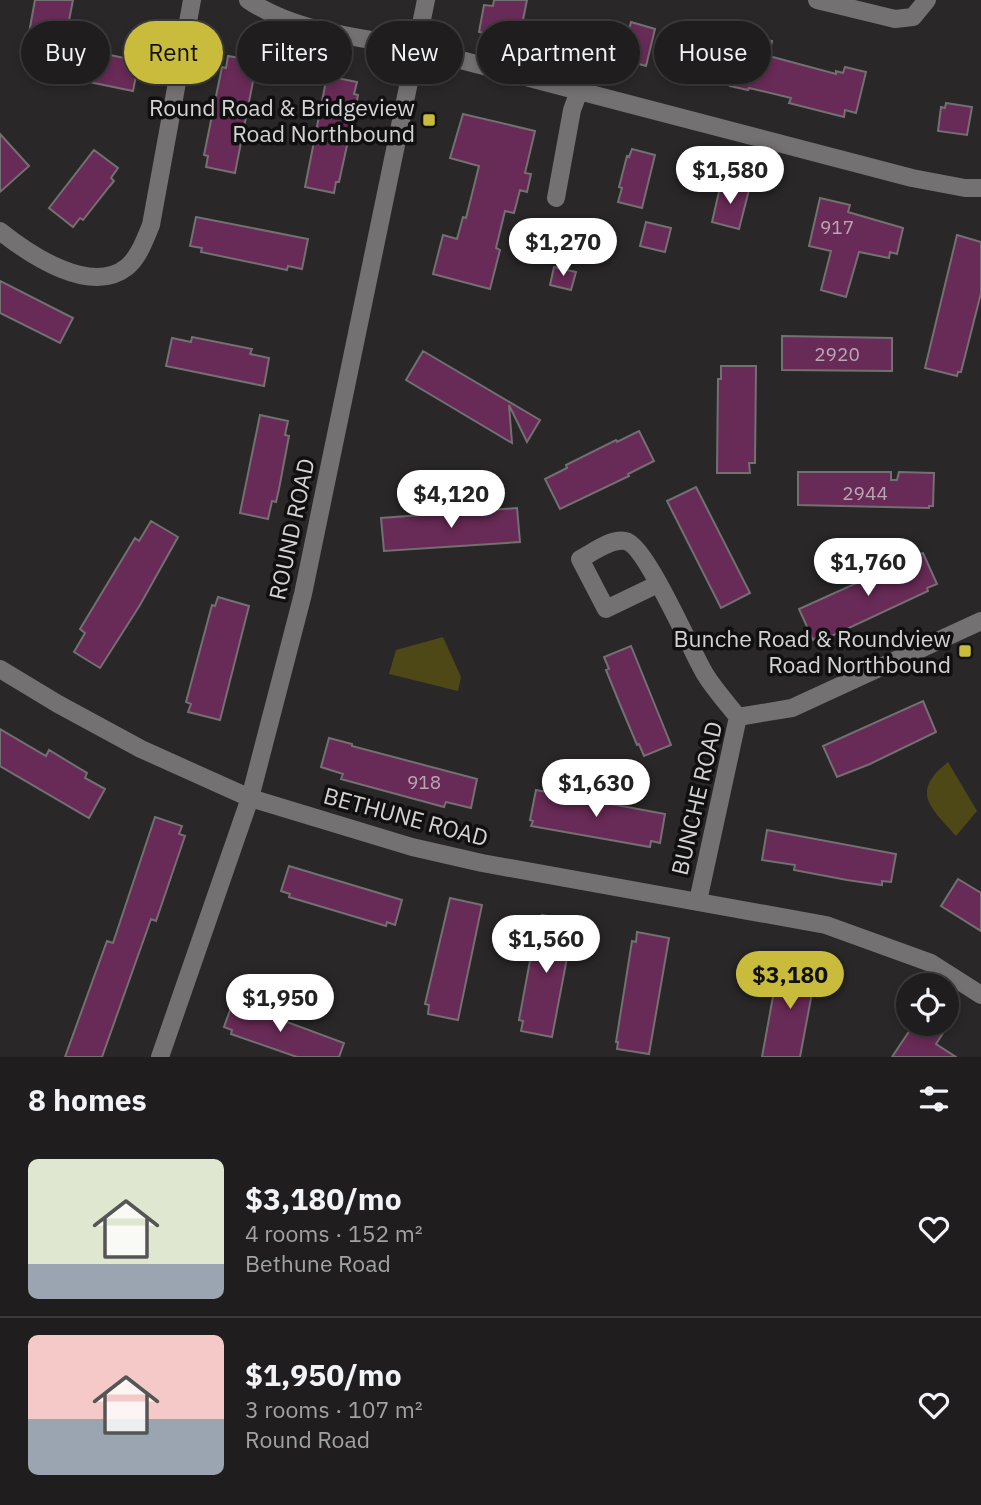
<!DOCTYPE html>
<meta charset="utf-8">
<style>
:root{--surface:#1f1d1e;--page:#2c2a2b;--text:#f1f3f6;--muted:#a1a2a4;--line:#3c3b3c;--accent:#c9bb3b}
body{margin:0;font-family:"IBM Plex Sans",sans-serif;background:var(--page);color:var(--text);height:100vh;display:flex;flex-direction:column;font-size:26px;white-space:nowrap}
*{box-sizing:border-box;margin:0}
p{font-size:23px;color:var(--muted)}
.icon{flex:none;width:38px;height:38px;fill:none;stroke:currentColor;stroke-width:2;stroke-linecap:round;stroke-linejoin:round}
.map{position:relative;height:1057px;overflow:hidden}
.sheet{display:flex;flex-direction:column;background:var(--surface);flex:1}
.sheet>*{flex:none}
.guide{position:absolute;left:21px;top:21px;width:940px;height:63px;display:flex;gap:14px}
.fabs{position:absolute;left:896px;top:973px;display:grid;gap:14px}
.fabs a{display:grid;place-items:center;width:63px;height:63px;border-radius:50%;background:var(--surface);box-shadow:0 4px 10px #0003,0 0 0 2px var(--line);font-size:35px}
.price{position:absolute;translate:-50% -60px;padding:0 16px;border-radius:24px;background:#fff;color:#222;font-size:23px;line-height:46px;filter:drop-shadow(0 2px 4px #0008)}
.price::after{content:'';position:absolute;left:50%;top:42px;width:21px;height:16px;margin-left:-10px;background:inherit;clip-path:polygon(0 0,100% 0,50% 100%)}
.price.on{background:var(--accent);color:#111}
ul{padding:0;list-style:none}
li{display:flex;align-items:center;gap:21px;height:175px;padding:0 28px}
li+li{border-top:2px solid var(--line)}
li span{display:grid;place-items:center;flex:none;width:196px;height:140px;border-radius:10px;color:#555}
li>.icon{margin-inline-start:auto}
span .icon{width:84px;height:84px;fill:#fffc;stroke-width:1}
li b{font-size:30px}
h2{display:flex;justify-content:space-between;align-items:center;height:84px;padding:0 28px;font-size:30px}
.tag{padding:0 24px;border-radius:32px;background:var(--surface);box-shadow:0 4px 10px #0003,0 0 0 2px var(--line);font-size:24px;line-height:63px}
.tag.on{background:var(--accent);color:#111}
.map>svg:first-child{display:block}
.green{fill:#4e4816}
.building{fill:#682a56;stroke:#737072;stroke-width:2}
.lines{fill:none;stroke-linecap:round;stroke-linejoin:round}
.minor{stroke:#747173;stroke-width:18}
.poi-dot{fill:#c9bb3b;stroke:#111010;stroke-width:2.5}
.labels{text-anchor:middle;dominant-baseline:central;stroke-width:7;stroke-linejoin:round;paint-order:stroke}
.number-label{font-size:19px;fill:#b9a8b4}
.poi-label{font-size:23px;fill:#d4d2d3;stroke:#111010;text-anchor:end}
.street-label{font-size:23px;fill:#d4d2d3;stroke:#111010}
</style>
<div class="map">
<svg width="981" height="1057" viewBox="0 0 981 1057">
<rect width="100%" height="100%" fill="#292728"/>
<path class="green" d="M443,637L461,677L458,691L389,674L396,650Z
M948,762L977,811L956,836C930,807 910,792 948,762Z"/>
<path class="building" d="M35,0H73L62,56L26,49Z
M494,0H527L519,40L479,32L484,5L493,6Z
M631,22L655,29L646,66L621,59Z
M690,23L772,41L769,56L836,74V71L843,73L845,67L866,72L856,113L845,110L844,117L789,103L791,98L749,88L748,90L730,86L731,84L679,72Z
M66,46L139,61L133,91L60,76Z
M228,56L257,61L235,173L206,167L208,156L204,155L222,67L226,68Z
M327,76L357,82L354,94L358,95L339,182H336L334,193L305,187Z
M946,103L972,107L967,135L938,131L941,107L945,108Z
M463,114L535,131L525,173L531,174L527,192L520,190L514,213L505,211L496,248L500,250L490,289L433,274L443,235L457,239L463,217L466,218L479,166L450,158Z
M0,134L29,166L0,192Z
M632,149L655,155L642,208L618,202L622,188L619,187L627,156L629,157Z
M94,150L118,168L111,178L114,181L109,187L83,220L80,218L73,227L49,208Z
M721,183L749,190L739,229L712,222Z
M820,198L850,205L848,212L903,228L897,254L890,252L889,258L859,252L846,297L821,290L831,251L809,246Z
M196,217L308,239L302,269L288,266L287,270L201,252L202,248L190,246Z
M646,222L671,228L665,252L640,246Z
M957,235L981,242V293L961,372H958L957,376L925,368Z
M554,267L576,272L571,290L550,285Z
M0,281L73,318L60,343L0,313Z
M782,336L892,338V371L782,370Z
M192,337L252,349L250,354L269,358L264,386L166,366L172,338L191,342Z
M423,351L540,420L527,442L509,405L512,443L406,380Z
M721,366H756L755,463H749L750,473H717L718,379H721Z
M260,415L288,421L285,435L289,436L279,489L276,502L272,501L268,519L240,513Z
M639,431L654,461L628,474L629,476L560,509L545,479L567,468L566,465L616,440L617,442Z
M798,472H891V480H897L899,472L934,473L933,506H929V508L798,505Z
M696,487L750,593L721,608L667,501Z
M517,508L520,542L384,551L381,518Z
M151,521L178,537L140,605L100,668L74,652L85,633L80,629L135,538L139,541Z
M923,553L937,584L927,588L928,591L819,642L817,638L813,640L799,609Z
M218,597L249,606L220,720L188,712L191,704L186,702L212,605L215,606Z
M631,646L671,745L644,756L639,744L637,745L619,702L606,670L609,669L604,657Z
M923,701L936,732L870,764L837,777L823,746Z
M0,729L46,756L49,750L87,773L85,778L105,789L89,818L0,766Z
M329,738L352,744V746L477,779L471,808L446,802L444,807L341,779L343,774L321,767Z
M536,790L665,814L660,843L651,841L650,847L531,826L533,821L530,820Z
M155,817L182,826L179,834L185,836L156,921L151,919L102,1057H65L107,941L113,943Z
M767,830L896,854L891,882L882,881V885L847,880L794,870L795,865L762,860Z
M289,866L402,900L395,925L387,922L386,926L289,897L290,894L281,891Z
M958,879L981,893V931L941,906Z
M450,898L482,905L458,1020L428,1014L429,1005L425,1004Z
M542,915L574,921L552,1037L521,1031L523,1021L519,1020L537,923L540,924Z
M637,932L669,938L649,1054L617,1049L618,1042H616L632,941L636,942Z
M785,959L817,966L800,1057H762L776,980L781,981Z
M233,1002L344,1043L339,1057H297L231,1034L232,1030L224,1027Z
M914,1024H949L936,1044L956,1057H892Z"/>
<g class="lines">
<path class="minor" d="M248,0C301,36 369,36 430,52C591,94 751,136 912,178L965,188H981
M817,0L895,19L913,17L927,0
M556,198L572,110L579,91
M0,231C30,255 91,296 127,267C139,257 145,239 151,225L192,0
M658,584L606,609L580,559C592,553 611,538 625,541C646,544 691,651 705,674C714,689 727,703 738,717
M0,669L58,704L141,749L250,798L412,847L482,863L826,925L931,963L981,995
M738,717L792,708L981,621
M698,901L738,717
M160,1057L250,798L303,594L426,0"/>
</g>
<g class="poi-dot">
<rect x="422" y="113" width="14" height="14" rx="3.5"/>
<rect x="958" y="644" width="14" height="14" rx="3.5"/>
</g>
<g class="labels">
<g class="number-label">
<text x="837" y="227">917</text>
<text x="837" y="354">2920</text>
<text x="865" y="493">2944</text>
<text x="424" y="782">918</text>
</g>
<g class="poi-label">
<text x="415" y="107">Round Road &amp; Bridgeview<tspan x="415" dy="26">Road Northbound</tspan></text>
<text x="951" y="638">Bunche Road &amp; Roundview<tspan x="951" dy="26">Road Northbound</tspan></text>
</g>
<g class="street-label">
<text transform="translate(291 529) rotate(-78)">ROUND ROAD</text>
<text transform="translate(696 798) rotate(-77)">BUNCHE ROAD</text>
<text transform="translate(406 816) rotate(15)">BETHUNE ROAD</text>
</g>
</g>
</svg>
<div class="fabs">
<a><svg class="icon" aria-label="locate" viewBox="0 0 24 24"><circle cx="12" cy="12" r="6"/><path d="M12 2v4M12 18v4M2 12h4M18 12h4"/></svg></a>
</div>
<b class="price" style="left:730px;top:206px">$1,580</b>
<b class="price" style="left:563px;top:278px">$1,270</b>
<b class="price" style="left:451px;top:530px">$4,120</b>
<b class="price" style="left:868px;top:598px">$1,760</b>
<b class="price" style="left:596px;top:819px">$1,630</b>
<b class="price" style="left:546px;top:975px">$1,560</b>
<b class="price on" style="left:790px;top:1011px">$3,180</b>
<b class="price" style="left:280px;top:1034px">$1,950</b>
<div class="guide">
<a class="tag">Buy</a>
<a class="tag on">Rent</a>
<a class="tag">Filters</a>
<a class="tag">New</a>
<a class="tag">Apartment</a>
<a class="tag">House</a>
</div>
</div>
<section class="sheet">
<h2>8 homes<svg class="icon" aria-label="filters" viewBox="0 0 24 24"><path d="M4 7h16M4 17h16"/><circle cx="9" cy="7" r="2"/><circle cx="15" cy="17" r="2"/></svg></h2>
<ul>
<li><span style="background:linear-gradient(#dfe7d0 75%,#9aa5b1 0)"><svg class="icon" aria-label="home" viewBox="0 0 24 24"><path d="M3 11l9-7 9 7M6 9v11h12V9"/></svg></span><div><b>$3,180/mo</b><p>4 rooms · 152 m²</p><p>Bethune Road</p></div><svg class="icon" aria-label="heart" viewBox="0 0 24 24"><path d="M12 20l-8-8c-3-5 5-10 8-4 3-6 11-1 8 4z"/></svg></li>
<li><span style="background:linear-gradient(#f6c9c9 60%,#9aa5b1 0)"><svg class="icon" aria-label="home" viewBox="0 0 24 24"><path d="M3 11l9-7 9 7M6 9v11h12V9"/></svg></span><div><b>$1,950/mo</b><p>3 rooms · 107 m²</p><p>Round Road</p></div><svg class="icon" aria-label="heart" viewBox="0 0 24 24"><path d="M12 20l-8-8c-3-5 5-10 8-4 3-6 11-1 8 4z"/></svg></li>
</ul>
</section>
